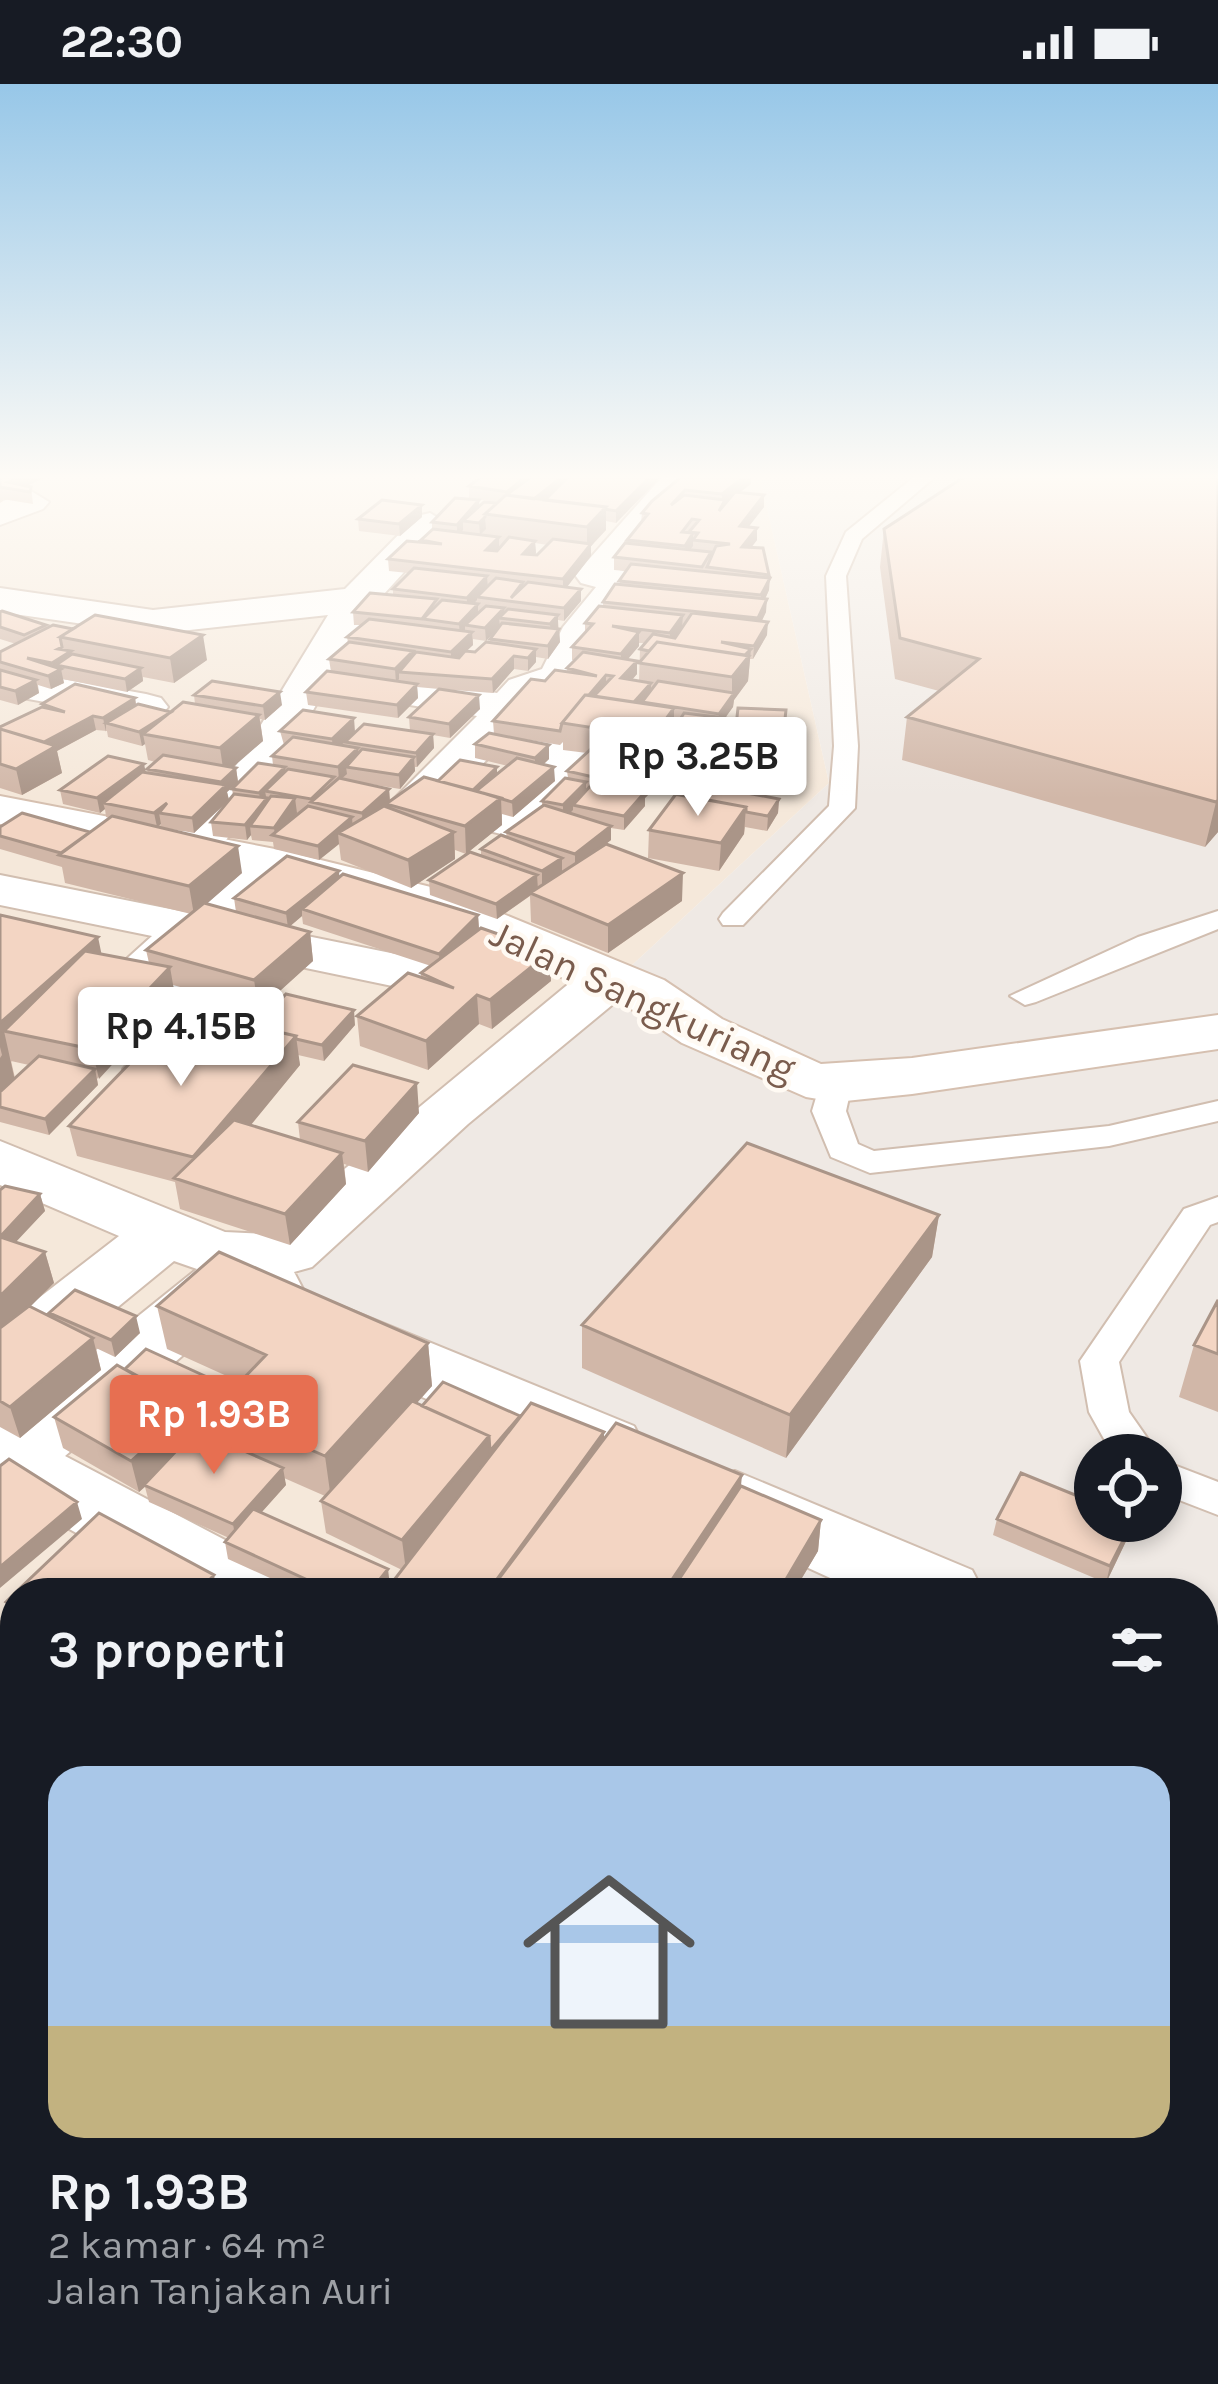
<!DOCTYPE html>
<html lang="id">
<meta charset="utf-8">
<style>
:root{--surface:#171b24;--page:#20242c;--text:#f1f3f6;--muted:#9ea1a6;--accent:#e76f51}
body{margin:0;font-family:Karla,sans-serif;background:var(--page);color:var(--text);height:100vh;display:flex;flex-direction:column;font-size:45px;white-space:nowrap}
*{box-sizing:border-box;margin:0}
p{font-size:39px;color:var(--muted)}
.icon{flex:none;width:66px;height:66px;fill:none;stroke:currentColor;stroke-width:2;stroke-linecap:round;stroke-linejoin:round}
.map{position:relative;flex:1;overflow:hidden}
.panel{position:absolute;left:0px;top:1494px;width:1218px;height:807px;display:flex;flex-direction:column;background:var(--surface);border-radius:48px 48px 0 0;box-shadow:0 6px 18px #0003}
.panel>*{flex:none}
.buttons{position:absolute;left:1074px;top:1350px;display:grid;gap:24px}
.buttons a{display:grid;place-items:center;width:108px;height:108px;border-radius:50%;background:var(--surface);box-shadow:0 6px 18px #0003;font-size:60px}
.price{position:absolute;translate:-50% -102px;padding:0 27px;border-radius:12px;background:#fff;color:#222;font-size:39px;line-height:78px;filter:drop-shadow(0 3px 6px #0008)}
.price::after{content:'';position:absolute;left:50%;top:72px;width:36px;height:27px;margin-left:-18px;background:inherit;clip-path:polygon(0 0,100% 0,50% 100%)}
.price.active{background:var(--accent);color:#fff}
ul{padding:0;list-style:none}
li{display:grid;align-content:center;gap:24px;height:636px;padding:0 48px}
li span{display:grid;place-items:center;height:372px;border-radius:36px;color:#555}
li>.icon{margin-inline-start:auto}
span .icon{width:216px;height:216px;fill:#fffc;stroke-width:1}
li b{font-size:51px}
h2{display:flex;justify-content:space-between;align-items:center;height:144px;padding:0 48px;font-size:51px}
.status{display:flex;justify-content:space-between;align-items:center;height:84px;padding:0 60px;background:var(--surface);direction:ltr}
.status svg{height:33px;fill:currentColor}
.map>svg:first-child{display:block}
.residential{fill:#f5e8da}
.industrial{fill:#efe9e4;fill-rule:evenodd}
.education{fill:#f3e8fa}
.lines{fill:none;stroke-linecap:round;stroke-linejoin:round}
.lane-casing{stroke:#d1beb0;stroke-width:4}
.street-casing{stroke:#d1beb0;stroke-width:4}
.secondary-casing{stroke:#d6c0b0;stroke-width:4}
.lane{fill:#fff;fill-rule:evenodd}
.street{fill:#fff;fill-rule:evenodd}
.secondary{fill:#fff;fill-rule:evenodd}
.wall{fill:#d1b7a8;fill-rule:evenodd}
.shaded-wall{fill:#aa9588}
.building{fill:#f3d5c3;stroke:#aa9588;stroke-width:3}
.labels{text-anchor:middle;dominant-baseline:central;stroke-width:9;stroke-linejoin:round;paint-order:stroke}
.street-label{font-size:39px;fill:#7a5c4d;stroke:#fffaf3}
</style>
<div class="status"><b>22:30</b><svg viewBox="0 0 49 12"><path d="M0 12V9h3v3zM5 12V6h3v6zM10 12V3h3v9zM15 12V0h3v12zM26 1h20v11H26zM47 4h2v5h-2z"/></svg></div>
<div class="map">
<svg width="1218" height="2300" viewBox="0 0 1218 2300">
<rect width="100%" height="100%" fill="#fdf6ec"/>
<path class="residential" d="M0,393H760L829,699L246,1238L814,1509H15V2286H387L378,2300H0Z"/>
<path class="industrial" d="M760,393H1218V1701L1203,1694V1509H814L245,1239L829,699ZM1095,1371H1161V1437H1095Z"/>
<path class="education" d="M385,2286H958L952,2300H376Z"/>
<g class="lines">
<defs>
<path id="lane" d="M914,393H935L862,455L846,492L858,662L855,724L743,841H723L719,835L723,829L829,722L834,662L826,492L846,448Z
M1218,827V845L1036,918L1025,921L1010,912L1138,853Z
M836,990L852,1000L846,1027L858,1060L874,1067L1109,1042L1218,1017V1037L1109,1062L870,1089L831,1073L812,1027L820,1000Z
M1218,1113V1138L1210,1141L1119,1278L1129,1328L1159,1371H1113L1089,1328L1080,1277L1184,1125Z
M1161,1376L1218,1398V1431L1161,1409Z"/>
<path id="street" d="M662,393H698L619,486L635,490L640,498L602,546L574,602L539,614L513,647L597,665L604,675L534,749L517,754L401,725L394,715L477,632L324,607L279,686L211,776L193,780L175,776L168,765L237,680L328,531L153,550L0,528V504L153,526L345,505L417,432L430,429L448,440L373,522L338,584L497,609L509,596L542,585L563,543L596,503L581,499L575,491ZM493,670L548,682L507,722L452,709Z
M31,407L49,418L43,425L0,441V418Z
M0,584L146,610L161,614L168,623L161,632L146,636L0,610Z
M280,766L298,770L305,781L238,838L445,880L454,892L445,904L426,909L205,863L174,888L227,903L238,923C213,960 180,1009 132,998L123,985L178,924L122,908L111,889L152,852L0,821V791L185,828L262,770Z
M609,878L629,883L637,895L629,907L468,1040L312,1183L294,1188L304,1207L634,1342L644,1362L634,1382L607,1390L580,1382L255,1240L243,1220L65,1372L282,1486L294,1509H183L0,1406V1343L197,1185L174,1177L25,1299L0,1306V1244L119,1152L0,1101V1057L225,1148L266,1150L589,883Z
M735,1387L972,1486L984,1509H863L708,1438L696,1417L708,1396Z
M1203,1594L1218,1599V1675L1203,1670Z
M15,1948V2060L0,2066V1954Z
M349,2286H466L460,2300H344Z"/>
<path id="secondary" d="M0,712L280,766L447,807L664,896L722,935L821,980L912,974L1218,931V965L912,1010L836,1018L806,1013L682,959L624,920L411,829L279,796L0,740Z"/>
</defs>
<use href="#lane" class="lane-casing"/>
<use href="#street" class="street-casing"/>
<use href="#secondary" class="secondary-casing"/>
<use href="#lane" class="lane"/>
<use href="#street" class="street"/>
<use href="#secondary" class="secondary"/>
</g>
<path class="wall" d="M0,393L31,403L33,420L2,415L3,417L0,419Z
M481,393H661L616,439L606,437V446L591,462V472L567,503L581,505V517L564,537L558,536L560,558L548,575L536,573V578L528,587L514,585L493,609L440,605L480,625L450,654L433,651L434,664L417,683H415V687L400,705L364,699L389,705L390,717L438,697L497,683V690L508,682L475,674V660L494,650L493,637L545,597L567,587V584L575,576H572V563L585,549V539L603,522V518L619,500L626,487L614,486V473L641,438L642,429L681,393L751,400L740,408L764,423L748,443L757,444V456L751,464L769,491V506L765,515L766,528L761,538L767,551L753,575H750L748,597L734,616L733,623L725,634V648L718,660L786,626L785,647L798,677L764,712L779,715L778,729L767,747L745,743L744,750L719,787L648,774L649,746L679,711L698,700L699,686L660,681L661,669L653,679L663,696L645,714V722L624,746L611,744V756L606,760L682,817L608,869L531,838L530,812L497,835L430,811L429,796L481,772V765L507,754L506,748L542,722V717L568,694L567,687L587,669L563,666V658L560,661L505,652L549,661V675L544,680L555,697L513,733L502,730V741L466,770L455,766V775L411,804L341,776L339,760L319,776L274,765L273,758L252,756L251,751L247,756L213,752L211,738L233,711L232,705L273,681L272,672L284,661L280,647H410L409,633L439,605L417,603L418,614L398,634L308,621L306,608L331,588L329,575L348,559L347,553L361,541H354L353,528L393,511V505L408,489L389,487L388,475L421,458V456L432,446V438L480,422L498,418L469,414V402ZM535,459L548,461L537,471H534L536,469ZM500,542L490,555V558L475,568L466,567L473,561V555L486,557ZM639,559H645L640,565L639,597L632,596L637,590V577L628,575L639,562Z
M1218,393V748L1205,763L902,676L907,633L939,607L895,595L880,483L884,445Z
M422,421V433L400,452L359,447L358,435Z
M0,528L46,541L47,544L207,576L174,599L143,593V597L127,608L63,595L64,599L51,605L38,601L39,609L18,621L0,616V568L16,560L0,555Z
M194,611L282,621L265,636L260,635L263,657L232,683L236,684L238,698L227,708L229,716L194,749L161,743V740L158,743L242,789L206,820L236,828L234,814L339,787V793L478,831L479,845L551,897L492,945L479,940L428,986L360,962L357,932L421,894V889L431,882L303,840L302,832L290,842L310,848L313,877L265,920L272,926L355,941L324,977L298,971L300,981L251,1041L300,1056L298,1038L419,1029L368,1088L344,1080L346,1100L290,1161L180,1125L175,1098L77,1072L69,1042L216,913L173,901L175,912L97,995L98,1001L49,1051L0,1038V831L101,870L149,879L146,866L191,830L65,799L62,783L0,765V743L90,748L109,734L106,733L105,725L100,729L63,720L60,706L148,689L147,685L155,678L148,676L145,660L142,662L108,653L107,647L96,646L57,667L62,689L22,711L0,704V643L43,623L42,620L135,614L136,620L171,628L195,620ZM9,968L11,977L29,981L15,994Z
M0,1106L40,1110L45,1127L15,1158L45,1168L54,1199L30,1222L50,1232L49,1229L140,1249L115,1273L96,1264L101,1286L20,1354L0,1343Z
M939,1131L932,1173L786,1374L582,1284V1241Z
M1218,1216V1328L1179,1313L1194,1261Z
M157,1222L428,1259L432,1302L417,1319L422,1322L520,1332L604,1348V1355L741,1402L821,1436L818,1467L793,1509H303L228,1475L225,1458L229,1454L149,1418L145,1403L139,1408L63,1364L54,1333L125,1285L233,1305L240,1298L167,1265ZM196,1341L217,1351L220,1348L222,1358L198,1347ZM284,1394L325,1412L321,1417L326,1449L402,1486L390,1502L261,1429L286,1401Z
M997,1435L1133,1437L1129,1451L1106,1499L993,1451Z
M15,1509V1537L12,1535L6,1518Z
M0,1539H15V1913L0,1903Z
M1203,1665L1218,1672L1209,2069L1203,2080V1778L1206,1780L1209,1772L1203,1769Z
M0,2040L15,2048V2266L0,2257Z
M48,2286H211L203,2300H71Z"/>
<path class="shaded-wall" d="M19,393H46L18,406L8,398Z
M562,393H577L532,428V416Z
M650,393H661L616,439V427Z
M744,393H751V400L722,422V410Z
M764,411V423L740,454V442Z
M479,416L480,428L463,437V446L457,453V441Z
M422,421V433L400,452L399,440Z
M606,423V446L591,462V472L563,508V495L587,464V443Z
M485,433L486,445L480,451L479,439Z
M757,444V456L742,475V463Z
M693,449V462L684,474L685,462Z
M499,453V466L486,478V466Z
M535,457L536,469L524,482L523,470Z
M487,492L488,505L477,513V516L467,527V514Z
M770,494L769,506L761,524V511Z
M581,505V517L564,537V524Z
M767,515L766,528L757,547L758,534Z
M478,520V533L465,541V547L460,553L459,540Z
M504,524L505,534H499L500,542L486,557L485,544Z
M558,531V544L551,553L550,540Z
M683,531L682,544L670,562V549Z
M768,538L767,551L753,575L754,562Z
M559,545L560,558L548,575V562Z
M472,548L473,561L451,582V568Z
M639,548V562L621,583V570Z
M203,551L207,576L174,599L170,574Z
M62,563L64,572L71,567L73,581H56L57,587L61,585L64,599L51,605L48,592L54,589L52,579L58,565Z
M536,565V578L528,587V574Z
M751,565L748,597L734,616L733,623L725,634V648L707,679L704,672L718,644L719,630L732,613V593Z
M413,567L414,580L399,588V595L396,599L395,585Z
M514,572V585L493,609L492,595Z
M637,577V590L621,608V594Z
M141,584L143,597L127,608L125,595Z
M606,591V604L566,640Z
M36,596L39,609L18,621L15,607Z
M651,599V612L645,619L630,623Z
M417,600L418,614L398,634L397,621Z
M280,608L282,621L265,636L263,622Z
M479,611L480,625L450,654L449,640Z
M135,614L137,628L106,639V648L103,634Z
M674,624V650L653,680V653Z
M171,628L143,650L145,660L142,662L139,648Z
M259,631L263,657L224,691L220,664Z
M93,632L96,646L57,667L62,689L22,711L16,685L40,661Z
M354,634L355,648L333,669L332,655Z
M433,650L434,664L417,683L416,669Z
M800,650L798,677L758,719L760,692Z
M549,661V675L535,688V674Z
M358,664L359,678L346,683L347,690L339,697L338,683Z
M414,673L415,687L400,705L399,691Z
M144,680L147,694L103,719L105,725L100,729L97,714Z
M663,682V696L645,714V722L624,746V732L641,713V704Z
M285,683L286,697L265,707L269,728L250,742L251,751L247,756L245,741L261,722L259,709Z
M497,683V697L471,709Z
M554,683L555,697L513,733L512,718Z
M236,684L238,698L227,708L229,716L194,749L192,734L222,706L221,698Z
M586,698V712L573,721V726L563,736V721Z
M389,705L390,719L363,744L362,729Z
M295,714L297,729L280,752L275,751L274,744Z
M501,714L502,741L466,770L465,742Z
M779,715L778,729L767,747L768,732Z
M1218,716V748L1205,763L1216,718Z
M167,719L159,729L161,740L157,743L154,729Z
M746,723L744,750L719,787L721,759Z
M352,733L353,747L338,749L339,760L319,776L318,762Z
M611,742V756L575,784V770Z
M454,748L455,775L411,804L408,776Z
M238,762L242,789L194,831L189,802Z
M562,774V788L542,802V787Z
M339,787L340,801L302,825V832L288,844L286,829Z
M683,789L682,817L608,869V841Z
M537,791L538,806L497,835L496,820Z
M478,831L479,846L440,885L439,870Z
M310,848L313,877L259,926L254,896Z
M98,853L104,882L4,947L15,997L0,1011V974L2,971L0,963V939Z
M550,868L551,897L492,945L490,916Z
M170,883L175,912L99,995L92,965Z
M477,911L479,940L428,986L426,957Z
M271,921L273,937L253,945L255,955L243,966L228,963Z
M354,926L355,941L324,977L322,961Z
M296,952L300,981L199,1104L193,1073Z
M95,985L98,1001L49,1051L45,1035Z
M417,999L419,1029L368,1088L365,1057Z
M342,1069L346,1100L290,1161L285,1130Z
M40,1110L45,1127L0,1175V1153Z
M939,1131L932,1173L786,1374L790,1331Z
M45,1168L54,1199L0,1253V1212Z
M136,1232L140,1249L115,1273L111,1256Z
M93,1254L101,1286L20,1354L10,1323Z
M428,1259L432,1302L331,1415L325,1372Z
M192,1323L199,1354L139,1408L131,1377Z
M217,1331L220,1348L217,1351L214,1334Z
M520,1332V1349L406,1487L402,1456L489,1352Z
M604,1348V1379L487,1509Z
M283,1384L286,1401L236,1457L233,1440Z
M742,1391L738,1434L690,1509H663Z
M77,1418L82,1435L0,1504V1483Z
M821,1436L818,1467L793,1509H778Z
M1133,1437L1129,1451L1106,1499L1110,1482Z
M388,1485L390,1502L384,1509H369Z
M214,1491L217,1509H197Z
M15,1683V1726L0,1742V1698Z
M5,1908L15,1929V1942L0,1962V1915Z
M15,2163V2210L0,2232V2185Z
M187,2286H211L203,2300H179Z"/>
<path class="building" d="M0,393H19L8,398L31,403L30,408L0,403Z
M481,393H525L507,408L469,402Z
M531,393H562L534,415L506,411Z
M568,393H650L616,427L604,425L606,423L545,416Z
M681,393H744L722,410L685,406L671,421L684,411L725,416L719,427L735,408L764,411L740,442L757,444L742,463L763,464L769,491L707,483L716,462L730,460L693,456L698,449L689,448L699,436L692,435L682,448L693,449L685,462L627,456L648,430L642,429L652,417Z
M964,393H1218V716L1216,718L907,633L979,575L900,554L884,445Z
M506,411L606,423L587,443L485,430Z
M455,414L479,416L457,441L432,438Z
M382,416L422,421L399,440L358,435Z
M484,418L497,419L485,430V433L479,439L463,437Z
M433,445L499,453L486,466L497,467L509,453L535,457L523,470L537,471L553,455L591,460L563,495L388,475L407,457L442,460L421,456Z
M625,459L711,468L702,483L614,473Z
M631,480L770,494L761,511L619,497Z
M414,484L487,492L467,514L393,505Z
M496,494L523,498L511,514L528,498L581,505L564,524L477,513Z
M615,500L767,515L758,534L603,518Z
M370,509L437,515L422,535L353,528Z
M442,516L478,520L459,540L423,535Z
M486,522L504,524L485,544L465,541Z
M599,522L683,531L670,549L612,542L639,548L621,570L572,563L593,540L585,539Z
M508,525L558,531L550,540L499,534Z
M2,527L46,541L24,551L0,543V528Z
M692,529L768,538L754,562L721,558L751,565L745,571L657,558L649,567L640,565L653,550L675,554Z
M95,531L203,551L170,574L60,553Z
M369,535L472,548L451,568L347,553Z
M502,539L559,545L548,562L490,555Z
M53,541L73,545L60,553L62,563L58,565L71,567L52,579L27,574L61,585L48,592L0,578V568Z
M349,558L413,567L395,585L329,575Z
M486,558L536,565L528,574L514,572L492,595L399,588L416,568L459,574L465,567L475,568Z
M657,558L749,572L732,593L639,579Z
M583,568L637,577L621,594L651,599L634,618L594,612L613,592L606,591L589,611H585L562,639L560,647L493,637L531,595L545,597L555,586L597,592L567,584Z
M72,570L141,584L125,595L56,581Z
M0,586L36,596L15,607L0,603Z
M327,587L417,600L397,621L306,608Z
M212,597L280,608L263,622L194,611Z
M658,597L734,609L719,630L642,618Z
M75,600L135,614L103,634L93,632L44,658L0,645V643L42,623L65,628L42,620Z
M439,605L479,611L449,640L409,633Z
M585,611L674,624L653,653L562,639Z
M183,618L259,631L220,664L143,650Z
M138,620L171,628L139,648L106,639Z
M738,624L786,626L784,644H770L742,637L736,642Z
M303,626L354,634L332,655L280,647Z
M684,629L725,634L704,672L661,667Z
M742,637L800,650L760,692L699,677Z
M364,640L433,650L416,669L345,658Z
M0,645L56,662L16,685L0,680Z
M489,649L549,661L535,674L475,660Z
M293,653L358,664L338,683L272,672Z
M362,665L414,673L399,691L346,683Z
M591,665L663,682L641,704L567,687Z
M163,671L236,684L221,698L147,685Z
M108,672L144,680L97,714L60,706Z
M517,674L554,683L512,718L476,707Z
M460,676L497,683L473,706L438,697Z
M258,679L285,683L259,709L232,705Z
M288,685L334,693L311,715L265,707Z
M142,688L226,701L192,734L159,729L167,719L154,729L103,719Z
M424,693L501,714L465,742L386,720Z
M339,694L389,705L362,729L311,718Z
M565,694L586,698L563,721L542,717Z
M594,698L645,708L624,732L573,721Z
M688,698L779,715L768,732L746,728V723L679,711Z
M234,710L267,714L245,741L211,738Z
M676,710L746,723L721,759L649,746Z
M271,712L295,714L274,744L250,742Z
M544,721L611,742L575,770L506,748Z
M308,722L352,733L318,762L272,751Z
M384,722L454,748L408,776L338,749Z
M22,729L90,748L61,769L0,752V743Z
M112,732L238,762L189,802L59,771Z
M501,751L562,774L542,787L481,765Z
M606,760L683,789L608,841L530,809Z
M470,768L537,791L496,820L429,796Z
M287,772L339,787L286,829L234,814Z
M343,790L478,831L439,870L302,825Z
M204,819L310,848L254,896L146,866Z
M0,831L98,853L0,939Z
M481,844L550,868L490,916L477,911L426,957L357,932L408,889L454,904L421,889Z
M85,867L170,883L92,965L4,947Z
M222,908L271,921L234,957L182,945Z
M286,910L354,926L322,961L296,955V952L261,944L259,946L253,945Z
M167,941L242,959L240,964L261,944L296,952L193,1073L69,1042Z
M39,972L95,985L45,1035L0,1023V1008Z
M353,981L417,999L365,1057L298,1038Z
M234,1036L342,1069L285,1130L174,1094Z
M747,1059L939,1131L790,1331L582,1241Z
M5,1102L40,1110L0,1153V1106Z
M0,1153L45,1168L0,1212Z
M219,1168L428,1259L325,1372L215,1324L266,1271L157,1222Z
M75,1206L136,1232L111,1256L49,1229Z
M1218,1216V1270L1194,1261Z
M29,1222L93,1254L10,1323L0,1317V1244Z
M146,1265L233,1305L215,1324L217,1331L214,1334L125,1285Z
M117,1281L192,1323L131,1377L54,1333Z
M443,1298L520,1332L490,1367L489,1352L422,1322Z
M412,1317L489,1352L402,1456L321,1417Z
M531,1319L604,1348L487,1509H384Z
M616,1339L742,1391L663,1509H488Z
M196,1346L283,1384L233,1440L144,1401Z
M9,1375L77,1418L0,1483V1382Z
M1021,1389L1095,1419V1437H1133L1110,1482L997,1435Z
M741,1402L821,1436L778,1509H670Z
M253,1425L388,1485L369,1509H336L225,1458Z
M99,1429L214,1491L197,1509H15Z
M15,1509V1523L6,1518Z
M6,1534L15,1539V1683L0,1698V1539Z
M1203,1665L1218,1672V1751L1216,1757L1203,1750Z
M15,1712V1893L0,1883V1728Z
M1218,1751V2043L1209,2069L1203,2066V1778L1207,1780Z
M15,2016V2031L7,2027Z
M0,2040L15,2048V2163L0,2185Z
M1203,2081L1218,2089V2300H1006L1011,2286H1203Z
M15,2186V2251L0,2242V2208Z
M73,2286H187L179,2300H97Z
M570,2286H910L904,2300H562Z"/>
<linearGradient id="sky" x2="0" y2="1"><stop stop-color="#97c7e8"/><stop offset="0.55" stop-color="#fefbf6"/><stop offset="1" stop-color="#fefbf6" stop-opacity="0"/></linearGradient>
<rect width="1218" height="715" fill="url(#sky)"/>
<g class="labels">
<g class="street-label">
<text transform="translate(643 917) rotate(25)">Jalan Sangkuriang</text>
</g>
</g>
</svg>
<div class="buttons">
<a><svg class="icon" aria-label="locate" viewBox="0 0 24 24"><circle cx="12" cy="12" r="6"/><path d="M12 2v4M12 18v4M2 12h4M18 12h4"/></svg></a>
</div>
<b class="price" style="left:698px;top:735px">Rp 3.25B</b>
<b class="price" style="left:181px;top:1005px">Rp 4.15B</b>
<b class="price active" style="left:214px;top:1393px">Rp 1.93B</b>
<section class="panel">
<h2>3 properti<svg class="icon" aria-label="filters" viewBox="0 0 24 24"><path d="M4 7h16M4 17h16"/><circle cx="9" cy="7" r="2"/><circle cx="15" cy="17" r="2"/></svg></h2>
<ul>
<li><span style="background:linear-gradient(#a9c7e8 70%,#c2b280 0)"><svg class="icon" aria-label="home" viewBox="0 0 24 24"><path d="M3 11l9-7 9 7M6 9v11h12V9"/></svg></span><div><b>Rp 1.93B</b><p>2 kamar · 64 m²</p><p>Jalan Tanjakan Auri</p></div></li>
</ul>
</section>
</div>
